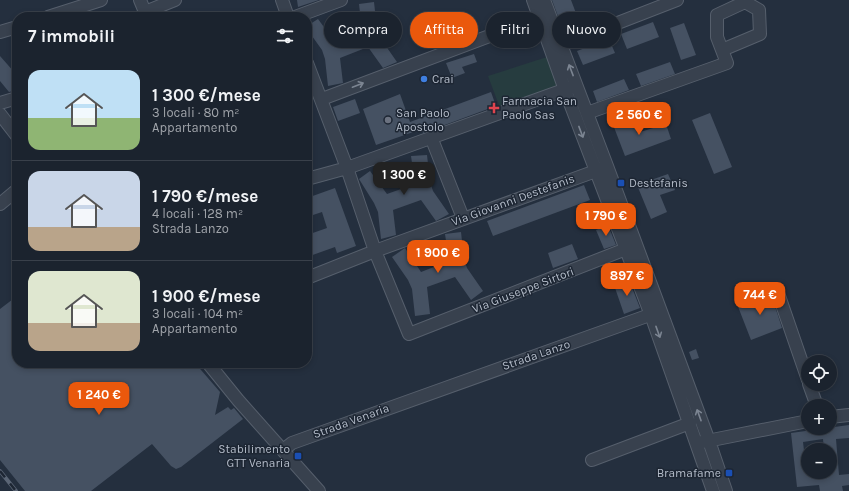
<!DOCTYPE html>
<html lang="it">
<meta charset="utf-8">
<style>
:root{--surface:#1b232e;--page:#242b36;--text:#f1f3f6;--muted:#a0a4aa;--line:#39404a;--accent:#ea580c}
body{margin:0;font-family:Karla,sans-serif;background:var(--page);color:var(--text);height:100vh;display:flex;flex-direction:column;font-size:15px;white-space:nowrap}
*{box-sizing:border-box;margin:0}
p{font-size:13px;color:var(--muted)}
.icon{flex:none;width:22px;height:22px;fill:none;stroke:currentColor;stroke-width:2;stroke-linecap:round;stroke-linejoin:round}
.map{position:relative;flex:1;overflow:hidden}
.drawer{position:absolute;left:12px;top:12px;width:300px;height:356px;display:flex;flex-direction:column;background:var(--surface);border-radius:16px;box-shadow:0 2px 6px #0003,0 0 0 1px var(--line)}
.drawer>*{flex:none}
.guide{position:absolute;left:324px;top:12px;width:380px;height:36px;display:flex;gap:8px}
.controls{position:absolute;left:801px;top:355px;display:grid;gap:8px}
.controls a{display:grid;place-items:center;width:36px;height:36px;border-radius:50%;background:var(--surface);box-shadow:0 2px 6px #0003,0 0 0 1px var(--line);font-size:20px}
.price{position:absolute;translate:-50% -34px;padding:0 9px;border-radius:8px;background:var(--accent);color:#fff;font-size:13px;line-height:26px;filter:drop-shadow(0 1px 2px #0008)}
.price::after{content:'';position:absolute;left:50%;top:24px;width:12px;height:9px;margin-left:-6px;background:inherit;clip-path:polygon(0 0,100% 0,50% 100%)}
.price.selected{background:#222;color:#fff}
ul{padding:0;list-style:none}
li{display:flex;align-items:center;gap:12px;height:100px;padding:0 16px}
li+li{border-top:1px solid var(--line)}
li span{display:grid;place-items:center;flex:none;width:112px;height:80px;border-radius:12px;color:#555}
li>.icon{margin-inline-start:auto}
span .icon{width:48px;height:48px;fill:#fffc;stroke-width:1}
li b{font-size:17px}
h2{display:flex;justify-content:space-between;align-items:center;height:48px;padding:0 16px;font-size:17px}
.tag{padding:0 14px;border-radius:18px;background:var(--surface);box-shadow:0 2px 6px #0003,0 0 0 1px var(--line);font-size:14px;line-height:36px}
.tag.selected{background:var(--accent);color:#fff}
.map>svg:first-child{display:block}
.green{fill:#263c3f}
.building{fill:#455162;fill-rule:evenodd}
.lines{fill:none;stroke-linecap:round;stroke-linejoin:round}
.minor-casing{stroke:#565f6c;stroke-width:14}
.minor{stroke:#38414e;stroke-width:12}
.rail-casing{stroke:#5a6575;stroke-width:4}
.rail{stroke:#1d2633;stroke-width:2.5;stroke-dasharray:8;stroke-linecap:butt}
.oneway{stroke:#7c8592}
.shop-dot{fill:#3f7fe0;stroke:#1d2633;stroke-width:1.5}
.health-dot{fill:#e0444e;stroke:#1d2633;stroke-width:1.5}
.worship-dot{fill:#6b7280;stroke:#1d2633;stroke-width:1.5}
.transit-dot{fill:#1a4fb4;stroke:#1d2633;stroke-width:1.5}
.labels{text-anchor:middle;dominant-baseline:central;stroke-width:3;stroke-linejoin:round;paint-order:stroke}
.poi-label{font-size:12px;fill:#b4bcc9;stroke:#1d2633;text-anchor:start}
.street-label{font-size:12px;fill:#b4bcc9;stroke:#1d2633}
</style>
<div class="map">
<svg width="849" height="491" viewBox="0 0 849 491">
<rect width="100%" height="100%" fill="#242f3e"/>
<path class="green" d="M547,57L559,87L500,108L488,76Z"/>
<path class="building" d="M297,0H319L298,7Z
M552,0H571L582,29L565,35Z
M374,2L377,29L381,39L397,62L383,68L368,47L340,58L343,83L328,86L325,59L322,50L307,29V26L318,19L335,42L362,31L359,4Z
M653,22L659,37L627,49L621,34Z
M684,23L696,55L681,60L670,28Z
M609,39L615,53L583,65L577,51Z
M474,54L477,62L462,67L465,73L452,78L446,63Z
M0,56L15,73L17,72V90L9,92L0,81Z
M670,62L675,74L641,86L636,74Z
M624,79L629,90L597,102L593,91Z
M491,92L496,106L423,133L422,129L376,145L363,109L400,94L410,122Z
M355,99L360,113L338,121L333,107Z
M710,113L732,167L714,174L692,120Z
M631,117L637,133L666,124L671,139L625,156L612,122Z
M427,155L430,182L433,191L449,214L436,221L421,200L393,210L396,235L381,239L378,212L374,203L359,179L370,171L387,194L415,184L411,156Z
M668,174L675,190L660,195L667,212L651,219L637,185Z
M584,185L590,200L493,236L487,221Z
M335,188L356,246L337,253L335,247L307,257V235L327,228L322,212L307,217V198Z
M608,225L616,245L604,249L596,230Z
M461,232L464,259L467,268L483,291L471,300L455,277L427,287L430,314L415,316L412,289L408,280L392,257L405,248L421,272L449,261L445,234Z
M572,244L578,259L553,268L548,253Z
M629,280L640,308L624,314L614,285Z
M770,291L782,328L751,340L737,304Z
M17,296V363H195L220,392L215,415L228,407L231,410L234,408L243,419L181,467L176,469L171,466L152,444L91,491H25L0,460V309Z
M696,349L699,358L692,360L689,352Z
M849,425V438L836,439L839,475L849,474V485L842,486L843,491H820L819,485L797,487L791,433ZM823,439L824,450H830V472H827V475L807,476L803,442Z"/>
<g class="lines">
<defs>
<path id="minor" d="M140,0L145,12L175,0
M282,0L288,17
M533,0L565,90L651,315L713,491
M544,0L607,166L709,441L726,491
M48,17L101,0
M295,17L341,0
M0,32L17,27
M561,45L677,0
M307,63L347,168L375,251L409,334L636,245
M322,99L540,17
M0,103L17,98
M587,113L727,63L717,37V15L745,2L759,10L760,34L722,50
M0,114L17,136
M431,137L463,218
M307,179L347,168L572,87
M0,204L17,190
M307,278L375,251L604,168
M777,290L808,380
M208,363L238,400L319,491
M809,384L817,406
M830,417L849,415
M702,442L808,421
M283,450L292,443L658,312
M592,460L690,423"/>
</defs>
<use href="#minor" class="minor-casing"/>
<use href="#minor" class="minor"/>
<defs>
<path id="rail" d="M0,471L16,491"/>
</defs>
<use href="#rail" class="rail-casing"/>
<use href="#rail" class="rail"/>
</g>
<defs><path id="oneway-shaft" d="M-6 0H5M1.5-3L5.5 0L1.5 3" fill="none" stroke-width="1.6" stroke-linecap="round" stroke-linejoin="round"/></defs>
<g class="oneway">
<use href="#oneway-shaft" transform="translate(571 70) rotate(-111)"/>
<use href="#oneway-shaft" transform="translate(358 85) rotate(-21)"/>
<use href="#oneway-shaft" transform="translate(581 132) rotate(69)"/>
<use href="#oneway-shaft" transform="translate(658 332) rotate(70)"/>
<use href="#oneway-shaft" transform="translate(699 415) rotate(-110)"/>
</g>
<circle class="shop-dot" cx="424" cy="79" r="4"/>
<path class="health-dot" d="M492 102h4v4h4v4h-4v4h-4v-4h-4v-4h4z"/>
<circle class="worship-dot" cx="388" cy="120" r="4"/>
<g class="transit-dot">
<rect x="617" y="179" width="8" height="8" rx="2"/>
<rect x="294" y="452" width="8" height="8" rx="2"/>
<rect x="725" y="469" width="8" height="8" rx="2"/>
</g>
<g class="labels">
<g class="poi-label">
<text x="432" y="79">Crai</text>
<text x="502" y="101">Farmacia San<tspan x="502" dy="14">Paolo Sas</tspan></text>
<text x="396" y="113">San Paolo<tspan x="396" dy="14">Apostolo</tspan></text>
<text x="629" y="183">Destefanis</text>
<text x="290" y="449" text-anchor="end">Stabilimento<tspan x="290" dy="14">GTT Venaria</tspan></text>
<text x="721" y="473" text-anchor="end">Bramafame</text>
</g>
<g class="street-label">
<text transform="translate(513 200) rotate(-20)">Via Giovanni Destefanis</text>
<text transform="translate(523 290) rotate(-21)">Via Giuseppe Sirtori</text>
<text transform="translate(536 355) rotate(-19)">Strada Lanzo</text>
<text transform="translate(351 421) rotate(-20)">Strada Venaria</text>
</g>
</g>
</svg>
<div class="controls">
<a><svg class="icon" aria-label="locate" viewBox="0 0 24 24"><circle cx="12" cy="12" r="6"/><path d="M12 2v4M12 18v4M2 12h4M18 12h4"/></svg></a>
<a>+</a>
<a>−</a>
</div>
<b class="price" style="left:639px;top:136px">2 560 €</b>
<b class="price selected" style="left:404px;top:196px">1 300 €</b>
<b class="price" style="left:606px;top:237px">1 790 €</b>
<b class="price" style="left:438px;top:274px">1 900 €</b>
<b class="price" style="left:627px;top:297px">897 €</b>
<b class="price" style="left:760px;top:316px">744 €</b>
<b class="price" style="left:99px;top:416px">1 240 €</b>
<div class="guide">
<a class="tag">Compra</a>
<a class="tag selected">Affitta</a>
<a class="tag">Filtri</a>
<a class="tag">Nuovo</a>
</div>
<section class="drawer">
<h2>7 immobili<svg class="icon" aria-label="filters" viewBox="0 0 24 24"><path d="M4 7h16M4 17h16"/><circle cx="9" cy="7" r="2"/><circle cx="15" cy="17" r="2"/></svg></h2>
<ul>
<li><span style="background:linear-gradient(#bfe0f5 60%,#8fb573 0)"><svg class="icon" aria-label="home" viewBox="0 0 24 24"><path d="M3 11l9-7 9 7M6 9v11h12V9"/></svg></span><div><b>1 300 €/mese</b><p>3 locali · 80 m²</p><p>Appartamento</p></div></li>
<li><span style="background:linear-gradient(#c9d6e8 70%,#b9a48a 0)"><svg class="icon" aria-label="home" viewBox="0 0 24 24"><path d="M3 11l9-7 9 7M6 9v11h12V9"/></svg></span><div><b>1 790 €/mese</b><p>4 locali · 128 m²</p><p>Strada Lanzo</p></div></li>
<li><span style="background:linear-gradient(#dfe7d0 65%,#b9a48a 0)"><svg class="icon" aria-label="home" viewBox="0 0 24 24"><path d="M3 11l9-7 9 7M6 9v11h12V9"/></svg></span><div><b>1 900 €/mese</b><p>3 locali · 104 m²</p><p>Appartamento</p></div></li>
</ul>
</section>
</div>
